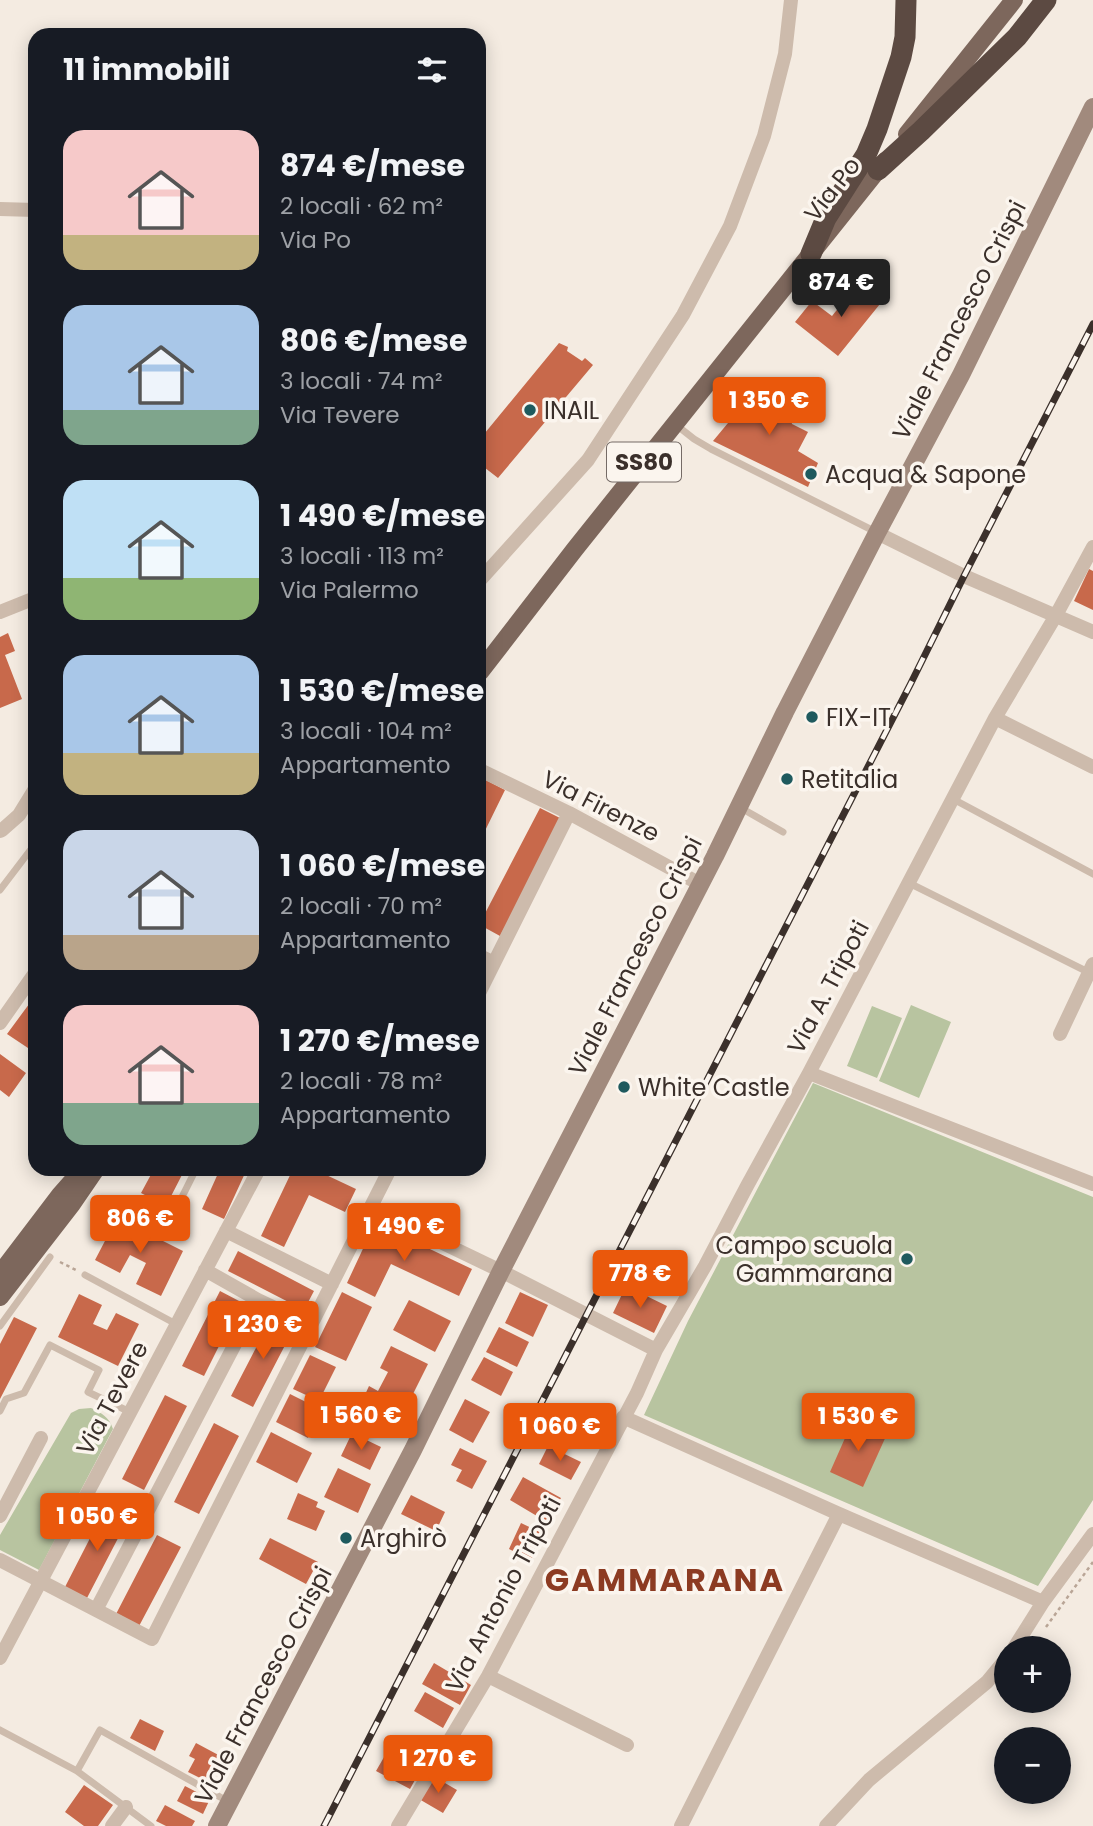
<!DOCTYPE html>
<html lang="it">
<meta charset="utf-8">
<style>
:root{--surface:#171b24;--page:#20242c;--text:#f1f3f6;--muted:#9ea1a6;--accent:#ea580c}
body{margin:0;font-family:Poppins,sans-serif;background:var(--page);color:var(--text);height:100vh;display:flex;flex-direction:column;font-size:26px;white-space:nowrap}
*{box-sizing:border-box;margin:0}
p{font-size:23px;color:var(--muted)}
.icon{flex:none;width:38px;height:38px;fill:none;stroke:currentColor;stroke-width:2;stroke-linecap:round;stroke-linejoin:round}
.map{position:relative;flex:1;overflow:hidden}
.side{position:absolute;left:28px;top:28px;width:458px;height:1148px;display:flex;flex-direction:column;background:var(--surface);border-radius:21px;box-shadow:0 4px 18px #0003}
.side>*{flex:none}
.fabs{position:absolute;left:994px;top:1636px;display:grid;gap:14px}
.fabs a{display:grid;place-items:center;width:77px;height:77px;border-radius:50%;background:var(--surface);box-shadow:0 4px 18px #0003;font-size:35px}
.price{position:absolute;translate:-50% -60px;padding:0 16px;border-radius:7px;background:var(--accent);color:#fff;font-size:23px;line-height:46px;filter:drop-shadow(0 2px 4px #0008)}
.price::after{content:'';position:absolute;left:50%;top:42px;width:21px;height:16px;margin-left:-10px;background:inherit;clip-path:polygon(0 0,100% 0,50% 100%)}
.price.selected{background:#222;color:#fff}
ul{padding:0;list-style:none}
li{display:flex;align-items:center;gap:21px;height:175px;padding:0 35px}
li span{display:grid;place-items:center;flex:none;width:196px;height:140px;border-radius:21px;color:#555}
li>.icon{margin-inline-start:auto}
span .icon{width:84px;height:84px;fill:#fffc;stroke-width:1}
li b{font-size:30px}
h2{display:flex;justify-content:space-between;align-items:center;height:84px;padding:0 35px;font-size:30px}
.map>svg:first-child{display:block}
.green{fill:#b8c4a0}
.building{fill:#c8694b}
.lines{fill:none;stroke-linecap:round;stroke-linejoin:round}
.path{stroke:#b9a596;stroke-width:2.5;stroke-dasharray:3.5 3.5;stroke-linecap:butt}
.lane{stroke:#cdbbac;stroke-width:7}
.street{stroke:#cdbbac;stroke-width:14}
.secondary{stroke:#a18a7d;stroke-width:18}
.primary{stroke:#7d675c;stroke-width:18}
.highway{stroke:#5c4a42;stroke-width:21}
.rail-casing{stroke:#3b302b;stroke-width:7}
.rail{stroke:#fbf5ee;stroke-width:4.5;stroke-dasharray:13;stroke-linecap:butt}
.poi-dot{fill:#1f5a5e;stroke:#fbf5ee;stroke-width:2.5}
.labels{text-anchor:middle;dominant-baseline:central;stroke-width:7;stroke-linejoin:round;paint-order:stroke}
.shield{fill:#fbf5ee;stroke:#756b66;stroke-width:2}
.shield-label{font-size:23px;font-weight:bold;fill:#3b302b}
.street-label{font-size:24px;fill:#3b302b;stroke:#fbf5ee}
.poi-label{font-size:24px;fill:#3b302b;stroke:#fbf5ee;text-anchor:start}
.district-label{font-size:32px;font-weight:bold;letter-spacing:2px;fill:#8c3b22;stroke:#fbf5ee}
</style>
<div class="map">
<svg width="1093" height="1826" viewBox="0 0 1093 1826">
<rect width="100%" height="100%" fill="#f4ebe1"/>
<path class="green" d="M911,1005L951,1022L919,1098L879,1081Z
M872,1006L902,1018L877,1078L847,1066Z
M813,1083L1093,1197V1500L1038,1586L644,1415L688,1321Z
M91,1408C102,1413 109,1417 113,1429L39,1570L0,1550V1535L71,1413L79,1409Z"/>
<path class="building" d="M860,281L884,299L838,356L795,322L812,301L832,316Z
M559,343L568,347L567,351L582,361L585,358L593,365L498,478L480,464V439Z
M758,387L786,399L792,424L808,432L798,451L818,463L808,487L713,441Z
M1089,569L1093,571V610L1074,601Z
M8,633L15,651L5,655L22,699L0,708V637Z
M480,777L505,790L480,841Z
M540,808L562,819L500,936L480,925V923Z
M35,996V1038L28,1048L7,1034Z
M0,1054L26,1073L9,1097L0,1090Z
M154,1169H185L166,1206L141,1193Z
M220,1169H242L246,1171L224,1219L202,1209Z
M293,1169H324L322,1173L356,1189L345,1212L309,1195L284,1247L261,1236Z
M117,1218L183,1251L161,1296L136,1284L146,1263L130,1255L120,1273L95,1260Z
M375,1223L472,1269L459,1296L391,1264L375,1297L347,1283Z
M238,1251L314,1291L304,1310L228,1271Z
M626,1286L667,1306L654,1333L613,1313Z
M220,1291L241,1302L204,1376L182,1366Z
M342,1292L372,1307L346,1361L315,1347Z
M520,1292L548,1305L533,1337L505,1323Z
M79,1294L102,1305L93,1324L107,1330L116,1313L139,1324L118,1366L58,1337Z
M409,1300L451,1321L435,1352L393,1330Z
M273,1315L295,1326L253,1407L231,1396Z
M14,1317L37,1328L0,1399V1344Z
M499,1327L529,1342L517,1367L486,1352Z
M391,1346L428,1364L395,1430L357,1412L369,1386L378,1391L388,1372L380,1368Z
M310,1355L336,1367L319,1401L293,1389Z
M484,1357L513,1372L501,1396L471,1380Z
M290,1394L322,1410L308,1438L276,1422Z
M165,1395L187,1406L144,1490L122,1479Z
M465,1399L490,1412L473,1443L449,1430Z
M570,1403L600,1418L586,1448L564,1437L568,1428L564,1426L566,1421L562,1419Z
M853,1420L887,1434L863,1487L830,1472Z
M214,1423L239,1436L199,1514L174,1502Z
M271,1432L312,1453L297,1483L256,1462Z
M352,1433L381,1447L370,1470L341,1456Z
M548,1446L581,1462L571,1480L539,1464Z
M460,1448L487,1461L472,1489L456,1481L462,1470L451,1465Z
M338,1468L371,1484L358,1513L324,1497Z
M523,1477L561,1498L547,1522L510,1500Z
M298,1493L318,1502L316,1507L325,1511L316,1531L287,1519Z
M411,1495L445,1512L436,1531L401,1514Z
M106,1507L128,1519L87,1598L65,1587Z
M521,1523L544,1534L531,1560L509,1549Z
M157,1535L181,1547L138,1628L115,1616Z
M270,1538L318,1562L306,1584L259,1559Z
M434,1663L471,1685L460,1705L422,1684Z
M425,1692L454,1708L443,1728L414,1711Z
M140,1719L164,1731L155,1751L130,1738Z
M196,1743L224,1758L210,1783L188,1772L195,1759L189,1756Z
M391,1745L414,1758L411,1764L421,1769L410,1789L376,1771Z
M433,1776L457,1790L443,1813L419,1799Z
M84,1785L113,1805L98,1826H84L65,1812Z
M185,1786L210,1799L203,1814L177,1801Z
M165,1805L195,1821L192,1826H166L156,1821Z"/>
<g class="lines">
<path class="path" d="M60,1262L76,1270
M1046,1627L1093,1562"/>
<path class="lane" d="M675,424L694,439L711,449L876,532
M953,799L1093,874
M741,808L783,832
M909,883L1090,973
M0,890L35,844
M176,1209L196,1169
M85,1275L176,1324
M0,1326L50,1257
M0,1411L6,1399L24,1393L50,1345L99,1370L88,1392L130,1412
M0,1730L77,1771L100,1730L229,1802
M77,1771L151,1826"/>
<path class="street" d="M0,209L35,210
M877,533L964,576L1093,632
M480,580L588,460L683,315L730,226L764,136L785,54L791,0
M0,612L35,598
M995,718L1093,767
M480,770L569,813L700,884
M0,831L2,830L19,815L35,789
M480,956L494,963
M480,991L569,813
M0,1023L35,973
M1060,1034L1093,964
M809,1073L1093,1184
M370,1208L501,1271L656,1350
M226,1231L332,1284
M205,1270L258,1300L311,1325
M623,1417L839,1514L1043,1602
M0,1516L41,1438
M0,1560L152,1639L390,1169
M96,1610L258,1300
M1014,1648L1043,1602L1093,1534
M0,1658L259,1169
M488,1676L627,1745
M112,1826L126,1807
M398,1826L488,1676L637,1393L656,1350L705,1266L747,1186L809,1073L995,718L1055,617L1093,547
M681,1826L839,1514
M826,1826L869,1780L987,1682L1006,1659"/>
<path class="secondary" d="M217,1826L413,1450L501,1271L715,856L785,712L877,533L961,375L1093,107"/>
<path class="primary" d="M907,134L1014,0
M480,672L575,549L885,161
M0,1274L60,1195L83,1169
M0,1297L72,1204L96,1169"/>
<path class="highway" d="M878,170L921,131L1017,37L1046,0
M811,254L826,218L866,155L877,129L901,57L905,37L906,0"/>
<defs>
<path id="rail" d="M324,1826L911,683L964,576L1093,324"/>
</defs>
<use href="#rail" class="rail-casing"/>
<use href="#rail" class="rail"/>
</g>
<g class="poi-dot">
<circle cx="530" cy="410" r="7"/>
<circle cx="811" cy="474" r="7"/>
<circle cx="812" cy="717" r="7"/>
<circle cx="787" cy="779" r="7"/>
<circle cx="624" cy="1087" r="7"/>
<circle cx="907" cy="1259" r="7"/>
<circle cx="346" cy="1538" r="7"/>
</g>
<g class="labels">
<rect class="shield" x="607" y="442.5" width="74" height="39" rx="5"/>
<g class="shield-label">
<text x="644" y="462">SS80</text>
</g>
<g class="street-label">
<text transform="translate(832 189) rotate(-52)">Via Po</text>
<text transform="translate(959 320) rotate(-63)">Viale Francesco Crispi</text>
<text transform="translate(601 806) rotate(27)">Via Firenze</text>
<text transform="translate(635 956) rotate(-63)">Viale Francesco Crispi</text>
<text transform="translate(828 987) rotate(-62)">Via A. Tripoti</text>
<text transform="translate(112 1398) rotate(-62)">Via Tevere</text>
<text transform="translate(503 1594) rotate(-62)">Via Antonio Tripoti</text>
<text transform="translate(263 1685) rotate(-62)">Viale Francesco Crispi</text>
</g>
<g class="poi-label">
<text x="544" y="410">INAIL</text>
<text x="825" y="474">Acqua &amp; Sapone</text>
<text x="826" y="717">FIX-IT</text>
<text x="801" y="779">Retitalia</text>
<text x="638" y="1087">White Castle</text>
<text x="893" y="1245" text-anchor="end">Campo scuola<tspan x="893" dy="28">Gammarana</tspan></text>
<text x="360" y="1538">Arghirò</text>
</g>
<g class="district-label">
<text x="665" y="1579">GAMMARANA</text>
</g>
</g>
</svg>
<div class="fabs">
<a>+</a>
<a>−</a>
</div>
<b class="price selected" style="left:841px;top:319px">874 €</b>
<b class="price" style="left:769px;top:437px">1 350 €</b>
<b class="price" style="left:140px;top:1255px">806 €</b>
<b class="price" style="left:404px;top:1263px">1 490 €</b>
<b class="price" style="left:640px;top:1310px">778 €</b>
<b class="price" style="left:263px;top:1361px">1 230 €</b>
<b class="price" style="left:361px;top:1452px">1 560 €</b>
<b class="price" style="left:858px;top:1453px">1 530 €</b>
<b class="price" style="left:560px;top:1463px">1 060 €</b>
<b class="price" style="left:97px;top:1553px">1 050 €</b>
<b class="price" style="left:438px;top:1795px">1 270 €</b>
<section class="side">
<h2>11 immobili<svg class="icon" aria-label="filters" viewBox="0 0 24 24"><path d="M4 7h16M4 17h16"/><circle cx="9" cy="7" r="2"/><circle cx="15" cy="17" r="2"/></svg></h2>
<ul>
<li><span style="background:linear-gradient(#f6c9c9 75%,#c2b280 0)"><svg class="icon" aria-label="home" viewBox="0 0 24 24"><path d="M3 11l9-7 9 7M6 9v11h12V9"/></svg></span><div><b>874 €/mese</b><p>2 locali · 62 m²</p><p>Via Po</p></div></li>
<li><span style="background:linear-gradient(#a9c7e8 75%,#7fa58c 0)"><svg class="icon" aria-label="home" viewBox="0 0 24 24"><path d="M3 11l9-7 9 7M6 9v11h12V9"/></svg></span><div><b>806 €/mese</b><p>3 locali · 74 m²</p><p>Via Tevere</p></div></li>
<li><span style="background:linear-gradient(#bfe0f5 70%,#8fb573 0)"><svg class="icon" aria-label="home" viewBox="0 0 24 24"><path d="M3 11l9-7 9 7M6 9v11h12V9"/></svg></span><div><b>1 490 €/mese</b><p>3 locali · 113 m²</p><p>Via Palermo</p></div></li>
<li><span style="background:linear-gradient(#a9c7e8 70%,#c2b280 0)"><svg class="icon" aria-label="home" viewBox="0 0 24 24"><path d="M3 11l9-7 9 7M6 9v11h12V9"/></svg></span><div><b>1 530 €/mese</b><p>3 locali · 104 m²</p><p>Appartamento</p></div></li>
<li><span style="background:linear-gradient(#c9d6e8 75%,#b9a48a 0)"><svg class="icon" aria-label="home" viewBox="0 0 24 24"><path d="M3 11l9-7 9 7M6 9v11h12V9"/></svg></span><div><b>1 060 €/mese</b><p>2 locali · 70 m²</p><p>Appartamento</p></div></li>
<li><span style="background:linear-gradient(#f6c9c9 70%,#7fa58c 0)"><svg class="icon" aria-label="home" viewBox="0 0 24 24"><path d="M3 11l9-7 9 7M6 9v11h12V9"/></svg></span><div><b>1 270 €/mese</b><p>2 locali · 78 m²</p><p>Appartamento</p></div></li>
</ul>
</section>
</div>
